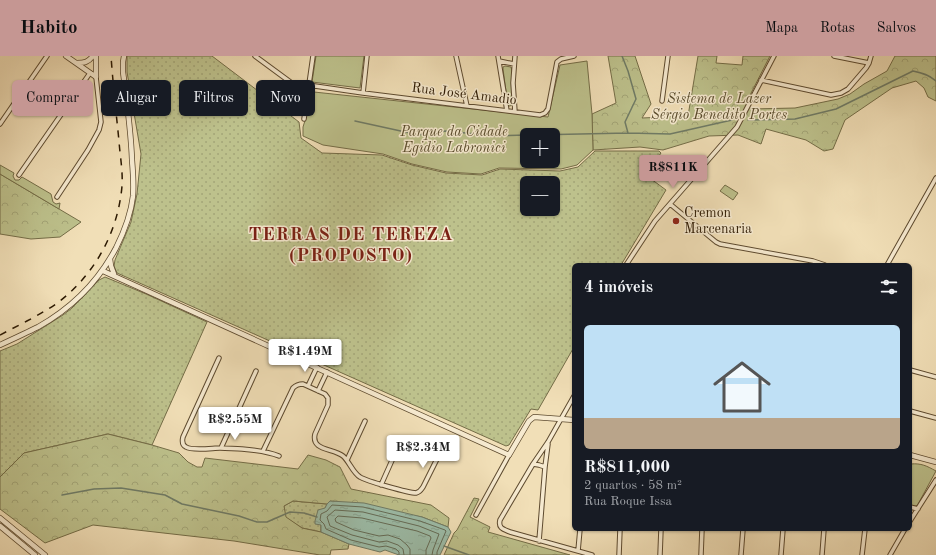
<!DOCTYPE html>
<html lang="pt">
<meta charset="utf-8">
<style>
:root{--surface:#171b24;--page:#20242c;--text:#f1f3f6;--muted:#9ea1a6;--accent:#c59692}
body{margin:0;font-family:"Old Standard TT",serif;background:var(--page);color:var(--text);height:100vh;display:flex;flex-direction:column;font-size:15px;white-space:nowrap}
*{box-sizing:border-box;margin:0}
p{font-size:13px;color:var(--muted)}
.icon{flex:none;width:22px;height:22px;fill:none;stroke:currentColor;stroke-width:2;stroke-linecap:round;stroke-linejoin:round}
.map{position:relative;flex:1;overflow:hidden}
.details{position:absolute;left:572px;top:207px;width:340px;height:268px;display:flex;flex-direction:column;background:var(--surface);border-radius:6px;box-shadow:0 1px 3px #0004}
.details>*{flex:none}
.hud{position:absolute;left:12px;top:24px;width:380px;height:36px;display:flex;gap:8px}
.controls{position:absolute;left:520px;top:72px;display:grid;gap:8px}
.controls a{display:grid;place-items:center;width:40px;height:40px;border-radius:6px;background:var(--surface);box-shadow:0 1px 3px #0004;font-size:20px}
.price{position:absolute;translate:-50% -34px;padding:0 9px;border-radius:4px;background:#fff;color:#222;font-size:13px;line-height:26px;filter:drop-shadow(0 1px 2px #0008)}
.price::after{content:'';position:absolute;left:50%;top:24px;width:12px;height:9px;margin-left:-6px;background:inherit;clip-path:polygon(0 0,100% 0,50% 100%)}
.price.current{background:var(--accent);color:#111}
ul{padding:0;list-style:none}
li{display:grid;align-content:center;gap:8px;height:212px;padding:0 12px}
li span{display:grid;place-items:center;height:124px;border-radius:6px;color:#555}
li>.icon{margin-inline-start:auto}
span .icon{width:72px;height:72px;fill:#fffc;stroke-width:1}
li b{font-size:17px}
h2{display:flex;justify-content:space-between;align-items:center;height:48px;padding:0 12px;font-size:17px}
.pill{padding:0 14px;border-radius:6px;background:var(--surface);box-shadow:0 1px 3px #0004;font-size:14px;line-height:36px}
.pill.current{background:var(--accent);color:#111}
header{display:flex;align-items:center;gap:24px;box-sizing:border-box;height:56px;padding:0 20px;background:var(--accent);color:#111}
header strong{font-size:19px}
nav{display:flex;gap:22px;margin-inline-start:auto;font-size:14px}
.map>svg:first-child{display:block}
.grass{fill:url(#grass-dots);stroke:#746d47;fill-rule:evenodd}
.forest{fill:url(#forest-crowns);stroke:#746d47}
.green{fill:#bdc18c;stroke:#746d47;fill-rule:evenodd}
.water{fill:url(#water-ripples);stroke:#6f7b66}
.lines{fill:none;stroke-linecap:round;stroke-linejoin:round}
.shore{stroke:#646b56;stroke-width:1}
.stream{stroke:#6f7b66;stroke-width:1.5}
.minor-casing{stroke:#5d4a2f;stroke-width:5.5}
.tertiary-casing{stroke:#5d4a2f;stroke-width:6}
.minor{stroke:#f6ead0;stroke-width:3.5}
.tertiary{stroke:#f6ead0;stroke-width:4.5}
.rail{stroke:#2c1902;stroke-width:1.5;stroke-dasharray:7 7;stroke-linecap:butt}
.poi-dot{fill:#8f2418;stroke:#f6ead0;stroke-width:1.5}
.labels{text-anchor:middle;dominant-baseline:central;stroke-width:3;stroke-linejoin:round;paint-order:stroke}
.street-label{font-size:14px;fill:#2c1902;stroke:#f6ead0}
.park-label{font-size:14px;font-style:italic;fill:#584b2b;stroke:#f6ead0}
.poi-label{font-size:14px;fill:#2c1902;stroke:#f6ead0;text-anchor:start}
.district-label{font-size:18px;font-weight:bold;letter-spacing:1px;fill:#7a1f14;stroke:#f6ead0}
</style>
<header>
<strong>Habito</strong>
<nav><a>Mapa</a><a>Rotas</a><a>Salvos</a></nav>
</header>
<div class="map">
<svg width="936" height="499" viewBox="0 0 936 499">
<defs>
<pattern id="grass-dots" width="8" height="8" patternUnits="userSpaceOnUse"><rect width="8" height="8" fill="#bdc18c"/><path d="M2 2h.1M6 6h.1" fill="none" stroke="#a3a577" stroke-width="1.8" stroke-linecap="round"/></pattern>
<pattern id="forest-crowns" width="20" height="18" patternUnits="userSpaceOnUse"><rect width="20" height="18" fill="#bdc18c"/><path d="M2 6a3 3 0 1 1 6 0M12 15a3 3 0 1 1 6 0" fill="none" stroke="#a3a577"/></pattern>
<pattern id="water-ripples" width="26" height="14" patternUnits="userSpaceOnUse"><rect width="26" height="14" fill="#9cbda9"/><path d="M2 4q2-2 4 0t4 0M15 11q2-2 4 0t4 0" fill="none" stroke="#87a290"/></pattern>
</defs>
<rect width="100%" height="100%" fill="#f1dfb7"/>
<filter id="stains"><feTurbulence type="fractalNoise" baseFrequency=".005" numOctaves="4"/><feColorMatrix values="0 0 0 0 .2 0 0 0 0 .09 0 0 0 0 .02 0 0 0 .5 -.17"/></filter>
<radialGradient id="worn" r=".72"><stop offset=".6" stop-color="#630" stop-opacity="0"/><stop offset="1" stop-color="#630" stop-opacity=".3"/></radialGradient>
<path class="grass" d="M127,0H212L299,66L301,82L322,97L382,99L412,109L446,117L482,119L500,113L560,115L578,111L595,95H659L661,97L646,118L647,120L666,134L621,209H574V291L538,354L531,353L512,384L509,389L506,390L117,217L114,210L115,204L131,166L137,138L141,98L127,16ZM527,127H553V153H527Z
M105,221L146,238L207,266L152,389L108,378L24,397L0,421V295L17,288L63,259L72,252L99,224Z
M293,445L327,448C323,456 320,467 321,476L302,472L285,461L284,450Z"/>
<path class="forest" d="M608,0H635L651,48L642,62L688,60L698,0H717L716,7L742,9L743,0H770L747,45L751,53L795,52L838,43L850,38L864,28L887,15L895,0H936V45L928,41L924,32L916,25L892,32L845,64L833,93L824,95L806,84L766,73L761,88L738,79L709,80L663,94L640,91L593,94L592,58L616,47Z
M0,118L81,166L60,181L31,183L0,178Z
M108,378L152,389L179,397L188,406L197,411H202L205,402L298,413L308,399L326,404L340,411L351,433L431,449L449,462L448,471L422,461L330,445L327,448L293,445L284,450L286,461L302,472L321,476L349,488L348,493L331,494L330,499H320L234,485L93,469L45,487L0,453V421L24,397Z
M474,442L479,443L470,461L490,471L488,476L570,499H444L454,477L457,474Z"/>
<path class="green" d="M316,0H364L360,32L312,26Z
M587,5L592,58L593,94L577,109L561,113L499,112L481,118L447,116L412,108L383,98L323,89L303,80V71L314,36L548,61L560,9ZM527,79H553V105H527Z
M505,10L511,11L512,15V49L510,50H508L503,13V11Z
M0,109L14,117L13,120L15,124H19L22,121L51,138L53,146L56,148L60,147L59,153L0,118Z
M725,129L738,137L733,144L720,135Z
M911,408C921,407 927,410 936,415L917,450H910V419Z"/>
<path class="water" d="M330,445L364,447L422,461L448,471L451,476L440,499H399L385,494L380,496L349,488L321,476V469L315,468V465L318,454L325,452L327,448Z"/>
<g class="lines">
<path class="shore" d="M399,499V496L396,493L386,490L379,491L351,484L326,473L324,468L320,464L321,458L327,455L332,449L363,451L420,465L445,474L446,475L437,496V499
M404,499L403,493L398,489L387,485L379,486L352,479L330,470L327,461L335,454L363,456L419,470L439,478L433,494L432,499
M410,499V493L407,489L400,483L388,479L379,480L354,474L336,466L335,463L338,460L362,462L417,475L430,480L431,482L426,494V499"/>
<path class="stream" d="M622,0L628,15L636,43L625,66L628,77
M748,64L795,63L836,53L913,15C923,17 929,19 936,25
M355,65L419,79L427,77L446,75L495,80L527,79
M532,79L628,77L670,78L732,64
M62,439L94,433L121,432L165,439L182,448L239,460L257,466H267L290,456L304,457L317,461
M444,490L469,499"/>
<defs>
<path id="minor" d="M255,0L293,28L297,29H308L363,37L540,59L545,57L548,53L557,6L561,3L574,0
M456,0L467,50
M498,0L507,55
M515,0L513,27L515,56
M834,0L869,7
M499,5L514,8
M761,24L831,39L841,37L848,33L866,12L869,7L871,0
M363,37L367,0
M662,45L668,0
M304,63L313,0
M0,68L47,0
M19,119L90,17
M57,141L88,94L99,74L101,66L96,21
M670,148L716,186L720,188L813,205L825,209
M626,209L655,165L737,71L774,0
M887,209L936,122
M219,302L183,381C182,385 182,389 186,391C192,395 213,392 220,392C228,392 235,393 242,393C255,394 267,395 279,400
M910,314L936,321
M308,330L317,311
M318,335L327,316
M574,340L548,386L533,408L500,464C498,472 503,473 510,476L592,499
M910,355L936,362
M221,392L256,315
M263,395L293,332C296,329 299,328 303,328L325,338L328,342V349L315,378C311,395 333,392 343,400C349,405 353,417 360,421C366,425 409,437 416,437C420,436 421,434 423,431L439,399
M347,404L365,365
M533,408L539,409L545,411
M381,429L402,382
M910,451L918,453
M476,459L509,399
M910,465L936,424
M539,485L545,411L548,388
M578,495L580,473
M619,499L620,473
M660,499L661,473
M701,499L702,473
M741,499L743,473
M781,499L783,473
M822,499L824,473
M862,499L865,473
M890,499L905,473"/>
<path id="tertiary" d="M66,0L96,21
M77,7C85,7 88,6 93,0
M96,21V0
M110,203L111,210L114,218
M103,215L509,399L529,365L534,361L574,364
M0,289C13,283 26,277 38,271C72,252 98,226 116,192C124,176 131,158 133,140C134,128 133,116 132,104C131,75 127,46 123,16V6L124,0
M910,399L936,406
M0,462L45,499
M0,470L35,499"/>
</defs>
<use href="#minor" class="minor-casing"/>
<use href="#tertiary" class="tertiary-casing"/>
<use href="#minor" class="minor"/>
<use href="#tertiary" class="tertiary"/>
<path class="rail" d="M0,279C19,269 38,260 56,248C94,220 118,177 122,130C123,115 120,100 119,85C116,56 113,28 111,0"/>
</g>
<circle class="poi-dot" cx="676" cy="165" r="4"/>
<g class="labels">
<g class="street-label">
<text transform="translate(464 38) rotate(7)">Rua José Amadio</text>
</g>
<g class="park-label">
<text x="719" y="43">Sistema de Lazer<tspan x="719" dy="16">Sérgio Benedito Portes</tspan></text>
<text x="454" y="76">Parque da Cidade<tspan x="454" dy="16">Egidio Labronici</tspan></text>
</g>
<g class="poi-label">
<text x="684" y="157">Cremon<tspan x="684" dy="16">Marcenaria</tspan></text>
</g>
<g class="district-label">
<text x="351" y="179">TERRAS DE TEREZA<tspan x="351" dy="21">(PROPOSTO)</tspan></text>
</g>
</g>
<rect width="100%" height="100%" filter="url(#stains)"/>
<rect width="100%" height="100%" fill="url(#worn)"/>
</svg>
<div class="controls">
<a>+</a>
<a>−</a>
</div>
<b class="price current" style="left:673px;top:133px">R$811K</b>
<b class="price" style="left:305px;top:317px">R$1.49M</b>
<b class="price" style="left:235px;top:385px">R$2.55M</b>
<b class="price" style="left:423px;top:413px">R$2.34M</b>
<div class="hud">
<a class="pill current">Comprar</a>
<a class="pill">Alugar</a>
<a class="pill">Filtros</a>
<a class="pill">Novo</a>
</div>
<section class="details">
<h2>4 imóveis<svg class="icon" aria-label="filters" viewBox="0 0 24 24"><path d="M4 7h16M4 17h16"/><circle cx="9" cy="7" r="2"/><circle cx="15" cy="17" r="2"/></svg></h2>
<ul>
<li><span style="background:linear-gradient(#bfe0f5 75%,#b9a48a 0)"><svg class="icon" aria-label="home" viewBox="0 0 24 24"><path d="M3 11l9-7 9 7M6 9v11h12V9"/></svg></span><div><b>R$811,000</b><p>2 quartos · 58 m²</p><p>Rua Roque Issa</p></div></li>
</ul>
</section>
</div>
